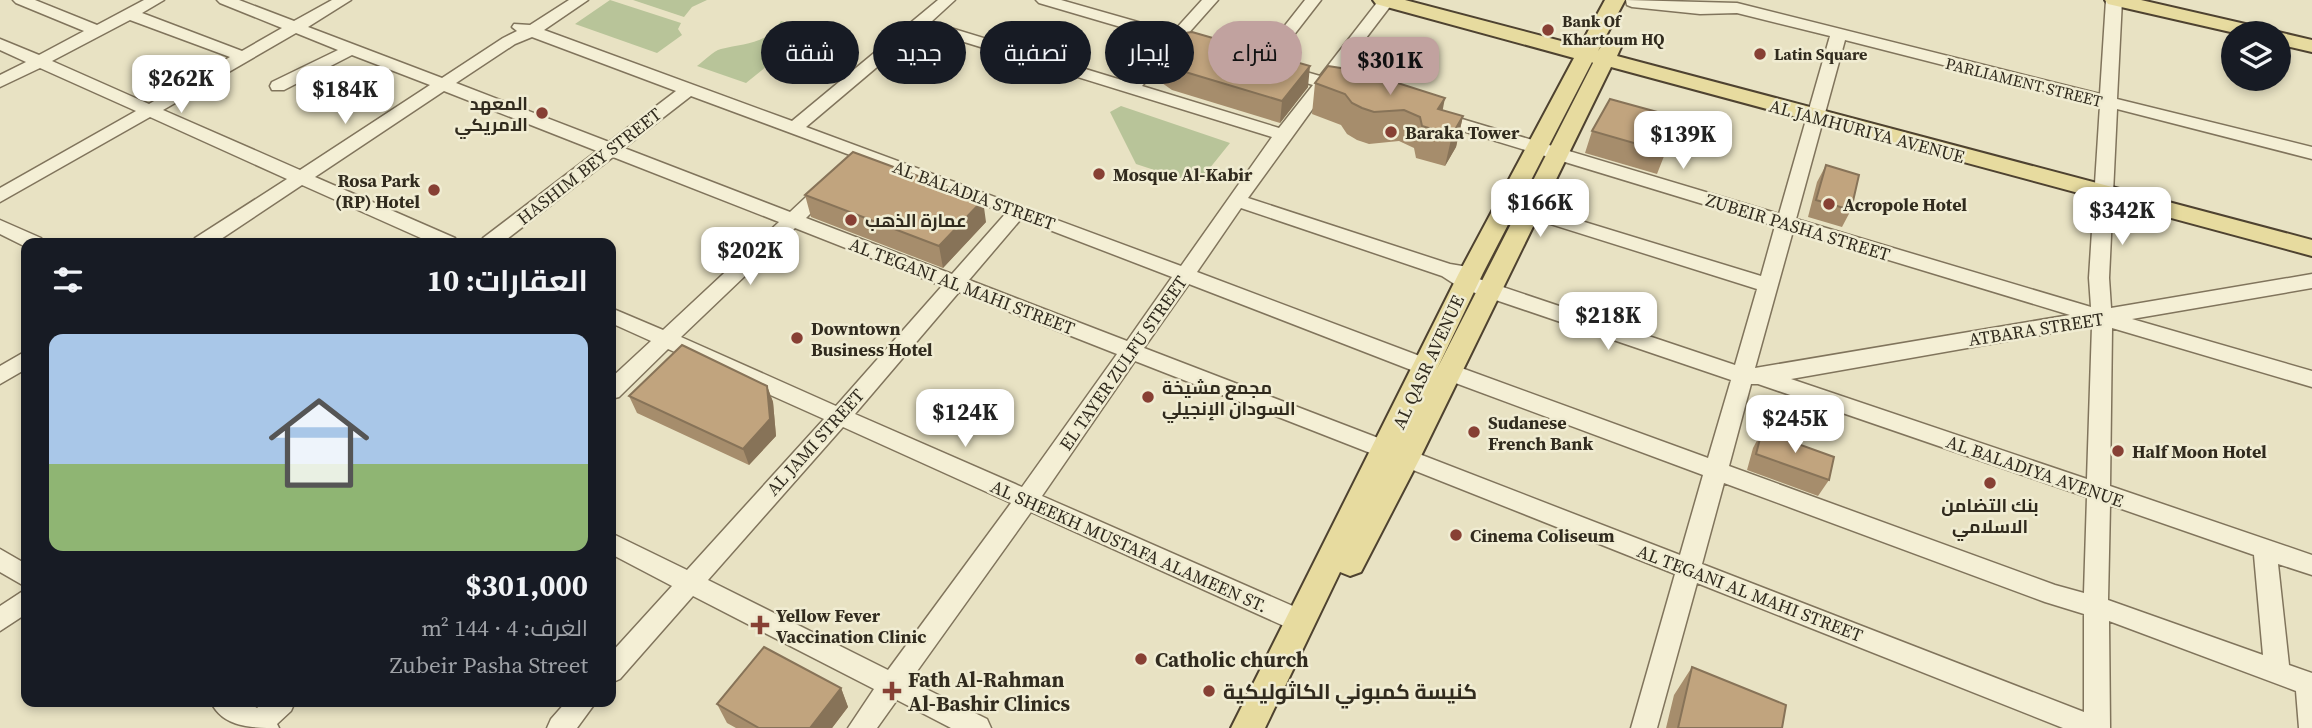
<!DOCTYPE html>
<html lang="ar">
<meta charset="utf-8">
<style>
:root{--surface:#171b24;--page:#20242c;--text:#f1f3f6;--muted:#9ea1a6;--accent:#c1a29f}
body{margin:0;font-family:"Source Serif 4",Cairo,serif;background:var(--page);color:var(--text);direction:rtl;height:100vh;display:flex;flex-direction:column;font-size:26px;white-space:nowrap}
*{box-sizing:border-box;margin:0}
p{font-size:23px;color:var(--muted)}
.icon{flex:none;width:38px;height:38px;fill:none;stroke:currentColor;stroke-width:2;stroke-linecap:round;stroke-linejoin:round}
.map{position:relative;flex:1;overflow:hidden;direction:ltr}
.side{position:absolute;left:21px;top:238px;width:595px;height:469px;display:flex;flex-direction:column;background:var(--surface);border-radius:14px;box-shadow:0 4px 10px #0003;direction:rtl}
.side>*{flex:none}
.top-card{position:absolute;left:637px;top:21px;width:665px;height:63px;direction:rtl;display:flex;gap:14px}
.tools{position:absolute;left:2221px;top:21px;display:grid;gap:14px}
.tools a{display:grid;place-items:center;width:70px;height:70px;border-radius:50%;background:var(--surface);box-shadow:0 4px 10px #0003;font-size:35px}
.price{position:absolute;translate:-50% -60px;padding:0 16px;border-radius:14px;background:#fff;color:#222;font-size:23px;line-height:46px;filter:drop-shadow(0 2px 4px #0008)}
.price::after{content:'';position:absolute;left:50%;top:42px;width:21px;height:16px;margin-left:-10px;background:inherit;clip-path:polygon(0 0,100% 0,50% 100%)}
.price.current{background:var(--accent);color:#111}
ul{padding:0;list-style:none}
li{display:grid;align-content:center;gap:14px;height:371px;padding:0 28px}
li span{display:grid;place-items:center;height:217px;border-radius:14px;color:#555}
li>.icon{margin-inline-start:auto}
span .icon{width:126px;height:126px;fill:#fffc;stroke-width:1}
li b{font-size:30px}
h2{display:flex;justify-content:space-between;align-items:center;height:84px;padding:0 28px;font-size:30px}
.tag{padding:0 24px;border-radius:32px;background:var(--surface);box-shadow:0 4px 10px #0003;font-size:24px;line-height:63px}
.tag.current{background:var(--accent);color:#111}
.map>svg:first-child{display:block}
.green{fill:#b8c499}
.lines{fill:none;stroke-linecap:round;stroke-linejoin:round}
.minor-casing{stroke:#80745c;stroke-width:3}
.major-casing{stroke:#4e4230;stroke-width:4}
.minor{fill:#f4efd5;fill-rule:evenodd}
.major{fill:#e7db9f;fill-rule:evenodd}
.wall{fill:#a68d6c}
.shaded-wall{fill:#877358}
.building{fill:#c1a47e;stroke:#877358;stroke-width:2}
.poi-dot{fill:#874034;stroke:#f0ecd2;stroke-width:2.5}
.labels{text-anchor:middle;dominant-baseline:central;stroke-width:5;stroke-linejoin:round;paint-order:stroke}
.far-poi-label{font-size:16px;font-weight:bold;fill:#312b1e;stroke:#f0ecd2;text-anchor:start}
.far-street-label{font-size:16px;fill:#312b1e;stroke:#f0ecd2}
.poi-label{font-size:18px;font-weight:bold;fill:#312b1e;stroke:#f0ecd2;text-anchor:start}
.street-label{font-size:18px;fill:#312b1e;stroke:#f0ecd2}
.near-poi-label{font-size:21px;font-weight:bold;fill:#312b1e;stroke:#f0ecd2;text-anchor:start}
</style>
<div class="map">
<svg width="2312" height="728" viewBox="0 0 2312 728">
<rect width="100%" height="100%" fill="#e8e2c3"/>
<path class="green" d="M610,0L681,23L678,29L682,35L657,53L575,24Z
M633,0H707L692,7L684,17Z
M781,21L792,24L788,29L839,45L836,49L848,52L838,61L786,44L780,49L794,54L789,58L773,53L769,57L783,62L774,68L767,66L746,83L697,66C704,61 713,51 721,49C744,43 767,45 781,21Z
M1121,106L1230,143L1197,184L1136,164L1110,112Z"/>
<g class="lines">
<defs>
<path id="minor" d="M13,0H35L97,25L144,0H164L142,13L242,51L282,28L220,3L217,0H239L294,21L332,0H351L308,27L442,78L503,38L517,31L512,27L514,24L530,25L569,0H588L544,30L792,121L938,0H955L931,22L1128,82L1165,40L1039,3L1036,0H1061L1173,32L1202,0H1218L1186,36L1213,44L1215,47L1213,50L1207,52L1179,44L1142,86L1279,128L1313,85L1276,74L1274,70L1276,66L1282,65L1320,76L1379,0H1395L1334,80L1350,85L1352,89L1350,93L1344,94L1327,89L1248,198L1450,264L1468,267L1469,275L1473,277L1735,365L1757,289L1522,215L1520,211L1522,207L1529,205L1761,276L1775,226L1430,121L1427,117L1430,113H1442L1779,214L1830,36L1737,13L1700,14L1632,7L1627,5L1626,0L1737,3L2100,94L2106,0H2122L2117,99L2312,147V159L2117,109L2109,278L2111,308L2312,274V288L2132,319L2312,371V387L2112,328L2110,486L2312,555V575L2278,564L2289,665L2312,673V728H2299L2296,691L2109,621L2110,728H2063L1697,583L1657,728H1631L1675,574L1398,464L1395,458L1398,452L1406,449L1414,452L1680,555L1703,475L1442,378L1438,372L1442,366L1449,364L1456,366L1708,458L1731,380L1481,295L1459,287L1442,276L1241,208L1197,272L1433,361L1437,367L1433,373L1426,375L1419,373L1189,284L1144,348L1394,444L1397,450L1394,456L1386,459L1378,456L1135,361L1042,496L1311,614L1314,622L1311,630L1302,633L1293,630L1031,512L910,681L987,719L991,728H951L897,700L877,728H848L874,689L693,596L620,679L611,683V653L672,586L611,554V533L687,570L824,419L668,349L619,397L611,399V378L651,341L611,323V308L663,330L779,222L613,157L502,243H481L483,238L597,151L444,91L315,177L455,238L457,243H432L302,185L215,243H193L195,238L287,179L150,117L0,202V188L136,111L40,68L0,87V75L26,62L0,50V39L39,55L84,31L16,3ZM130,20L230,57L149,104L52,61ZM922,29L1272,137L1181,266L806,127ZM296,33L338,50L272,82L270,86L272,90H284L352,55L430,85L300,170L163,110ZM532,37L676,91L609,142L456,83L515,44ZM1845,40L2100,105L2089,278L2091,307L1796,219ZM691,96L1006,213L952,274L806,218L834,190L837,186L834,182H822L790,212L624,148ZM1021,219L1172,277L1127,341L969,280ZM795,228L942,286L836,406L681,337ZM1793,231L2070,315L1755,368ZM959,292L1117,354L1022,487L855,414ZM2092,326L2087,479L1791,379ZM1751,384H1758L2087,497L2084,593L2055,585L1729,466ZM843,427L1011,503L888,670L708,580ZM1724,483L2045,602L2084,614V712L1702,564ZM2110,505L2254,555L2263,655L2108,600Z
M1305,0H1321L1269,67H1257L1255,64L1257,61Z
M0,220L41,238L44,243H26V247L0,234Z
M26,351V369L0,384V366Z
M0,549L26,564V587L0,572Z
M26,589V614L0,631V606Z
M211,702H247L257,708L264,702H295L291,711L277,724L279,728C254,728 223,728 211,702Z
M566,702H596L577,728H547L551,719Z"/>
<path id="major" d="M1373,0H1405L1580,46L1605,0H1625L1598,51L1605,41H1619L1622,45L1617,56L2312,240V256L1611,67L1420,458L1361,572L1350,576L1340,572L1265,728H1231L1459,273L1574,58L1376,4ZM1592,62L1593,63L1437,369L1483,273Z
M2105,0H2141L2267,29L2270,33H2235L2108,4Z
M2278,32L2312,40V52L2278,44V33H2273Z"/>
</defs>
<use href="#minor" class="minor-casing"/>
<use href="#major" class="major-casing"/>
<use href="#minor" class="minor"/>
<use href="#major" class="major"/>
</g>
<path class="wall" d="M1162,62L1308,87L1280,123L1172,90L1162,83Z
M1315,83L1463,116L1456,147L1445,166L1416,158L1414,148L1399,141L1369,144L1357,140L1347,134L1341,125L1312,114Z
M1679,118L1657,174L1585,153L1592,131Z
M1826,165L1851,210L1842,227L1808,217L1817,182Z
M805,195L986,222L943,268L811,217Z
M767,386L773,402L776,436L749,465L637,413L629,396Z
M1762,431L1829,480L1818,496L1747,470L1753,448Z
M1692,667L1782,728H1666L1674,695Z
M841,688L848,707L832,728H736L727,723L717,704Z"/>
<path class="shaded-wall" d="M1310,66L1308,87L1280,123L1282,101Z
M1445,98L1439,129L1438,109Z
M1463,116L1456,147L1445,166L1452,135Z
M983,200L986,222L943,268L939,246Z
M767,386L773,402L776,436L749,465L743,449Z
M841,688L848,707L832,728H810Z"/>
<path class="building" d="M1192,32L1310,66L1282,101L1172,68L1162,62L1164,57L1185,33Z
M1328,66L1360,71L1445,98L1438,109L1463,116L1452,135L1422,126L1420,117L1404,110L1374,112L1362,108L1352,103L1345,94L1315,83Z
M1610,99L1679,118L1665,152L1592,131Z
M853,152L983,200L939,246L805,195Z
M1826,165L1859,175L1851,210L1816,200Z
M682,345L767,386L770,419L743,449L629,396Z
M1762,431L1834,457L1829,480L1756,454Z
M764,647L841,688L810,728H759L717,704Z
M1692,667L1786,705L1782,728H1678Z"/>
<g class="poi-dot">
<circle cx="1548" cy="30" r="7"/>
<circle cx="1760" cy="54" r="7"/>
<circle cx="542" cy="113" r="7"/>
<circle cx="1391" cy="132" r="7"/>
<circle cx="1099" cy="174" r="7"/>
<circle cx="434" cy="190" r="7"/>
<circle cx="1829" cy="204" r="7"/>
<circle cx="851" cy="220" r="7"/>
<circle cx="797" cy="338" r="7"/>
<circle cx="1148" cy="397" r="7"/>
<circle cx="1474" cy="432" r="7"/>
<circle cx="2118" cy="451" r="7"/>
<circle cx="1990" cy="483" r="7"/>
<circle cx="1456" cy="535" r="7"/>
<path d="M756.5 614.5h7v7h7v7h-7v7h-7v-7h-7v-7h7z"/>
<circle cx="1141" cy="659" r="7"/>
<path d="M888.5 680.5h7v7h7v7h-7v7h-7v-7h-7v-7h7z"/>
<circle cx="1209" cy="691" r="7"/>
</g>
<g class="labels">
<g class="far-poi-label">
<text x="1562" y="21">Bank Of<tspan x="1562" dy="18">Khartoum HQ</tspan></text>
<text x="1774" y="54">Latin Square</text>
</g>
<g class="far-street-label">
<text transform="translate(2024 82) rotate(14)">PARLIAMENT STREET</text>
</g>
<g class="poi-label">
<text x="528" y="103" text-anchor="end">المعهد<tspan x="528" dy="21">الامريكي</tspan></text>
<text x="1405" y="132">Baraka Tower</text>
<text x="1113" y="174">Mosque Al-Kabir</text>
<text x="420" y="180" text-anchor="end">Rosa Park<tspan x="420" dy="21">(RP) Hotel</tspan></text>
<text x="1843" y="204">Acropole Hotel</text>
<text x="865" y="220">عمارة الذهب</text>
<text x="811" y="328">Downtown<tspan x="811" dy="21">Business Hotel</tspan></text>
<text x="1162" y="387">مجمع مشيخة<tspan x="1162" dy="21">السودان الإنجيلي</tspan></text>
<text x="1488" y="422">Sudanese<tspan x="1488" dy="21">French Bank</tspan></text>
<text x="2132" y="451">Half Moon Hotel</text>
<text x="1990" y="505" text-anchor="middle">بنك التضامن<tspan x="1990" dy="21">الاسلامي</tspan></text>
<text x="1470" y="535">Cinema Coliseum</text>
<text x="776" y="615">Yellow Fever<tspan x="776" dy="21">Vaccination Clinic</tspan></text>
</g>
<g class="street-label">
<text transform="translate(1867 131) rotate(15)">AL JAMHURIYA AVENUE</text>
<text transform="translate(589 166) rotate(-38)">HASHIM BEY STREET</text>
<text transform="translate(974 195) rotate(20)">AL BALADIA STREET</text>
<text transform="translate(1798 227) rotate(17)">ZUBEIR PASHA STREET</text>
<text transform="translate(962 286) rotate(21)">AL TEGANI AL MAHI STREET</text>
<text transform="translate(2036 329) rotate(-9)">ATBARA STREET</text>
<text transform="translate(1428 362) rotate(-65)">AL QASR AVENUE</text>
<text transform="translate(1123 363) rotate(-55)">EL TAYER ZULFU STREET</text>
<text transform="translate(815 442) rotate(-48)">AL JAMI STREET</text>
<text transform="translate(2035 471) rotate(19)">AL BALADIYA AVENUE</text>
<text transform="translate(1129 546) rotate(24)">AL SHEEKH MUSTAFA ALAMEEN ST.</text>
<text transform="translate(1750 593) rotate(21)">AL TEGANI AL MAHI STREET</text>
</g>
<g class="near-poi-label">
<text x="1155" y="659">Catholic church</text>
<text x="908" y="679">Fath Al-Rahman<tspan x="908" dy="24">Al-Bashir Clinics</tspan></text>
<text x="1223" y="691">كنيسة كمبوني الكاثوليكية</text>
</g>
</g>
</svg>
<div class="tools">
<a><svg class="icon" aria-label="layers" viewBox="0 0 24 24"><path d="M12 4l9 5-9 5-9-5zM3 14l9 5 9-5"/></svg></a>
</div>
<b class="price current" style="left:1390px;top:97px">$301K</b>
<b class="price" style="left:181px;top:115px">$262K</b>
<b class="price" style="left:345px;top:126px">$184K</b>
<b class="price" style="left:1683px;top:171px">$139K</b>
<b class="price" style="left:1540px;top:239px">$166K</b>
<b class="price" style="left:2122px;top:247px">$342K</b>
<b class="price" style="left:750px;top:287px">$202K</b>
<b class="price" style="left:1608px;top:352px">$218K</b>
<b class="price" style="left:965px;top:449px">$124K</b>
<b class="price" style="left:1795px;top:455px">$245K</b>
<div class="top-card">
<a class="tag current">شراء</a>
<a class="tag">إيجار</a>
<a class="tag">تصفية</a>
<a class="tag">جديد</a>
<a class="tag">شقة</a>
</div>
<section class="side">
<h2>العقارات: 10<svg class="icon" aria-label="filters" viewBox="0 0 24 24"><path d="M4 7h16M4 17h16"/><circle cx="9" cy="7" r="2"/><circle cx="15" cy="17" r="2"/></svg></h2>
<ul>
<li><span style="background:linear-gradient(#a9c7e8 60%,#8fb573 0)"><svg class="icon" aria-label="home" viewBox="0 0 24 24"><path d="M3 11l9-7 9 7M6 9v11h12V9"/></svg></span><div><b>$301,000</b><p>الغرف: 4 · 144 m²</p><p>Zubeir Pasha Street</p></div></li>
</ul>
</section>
</div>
